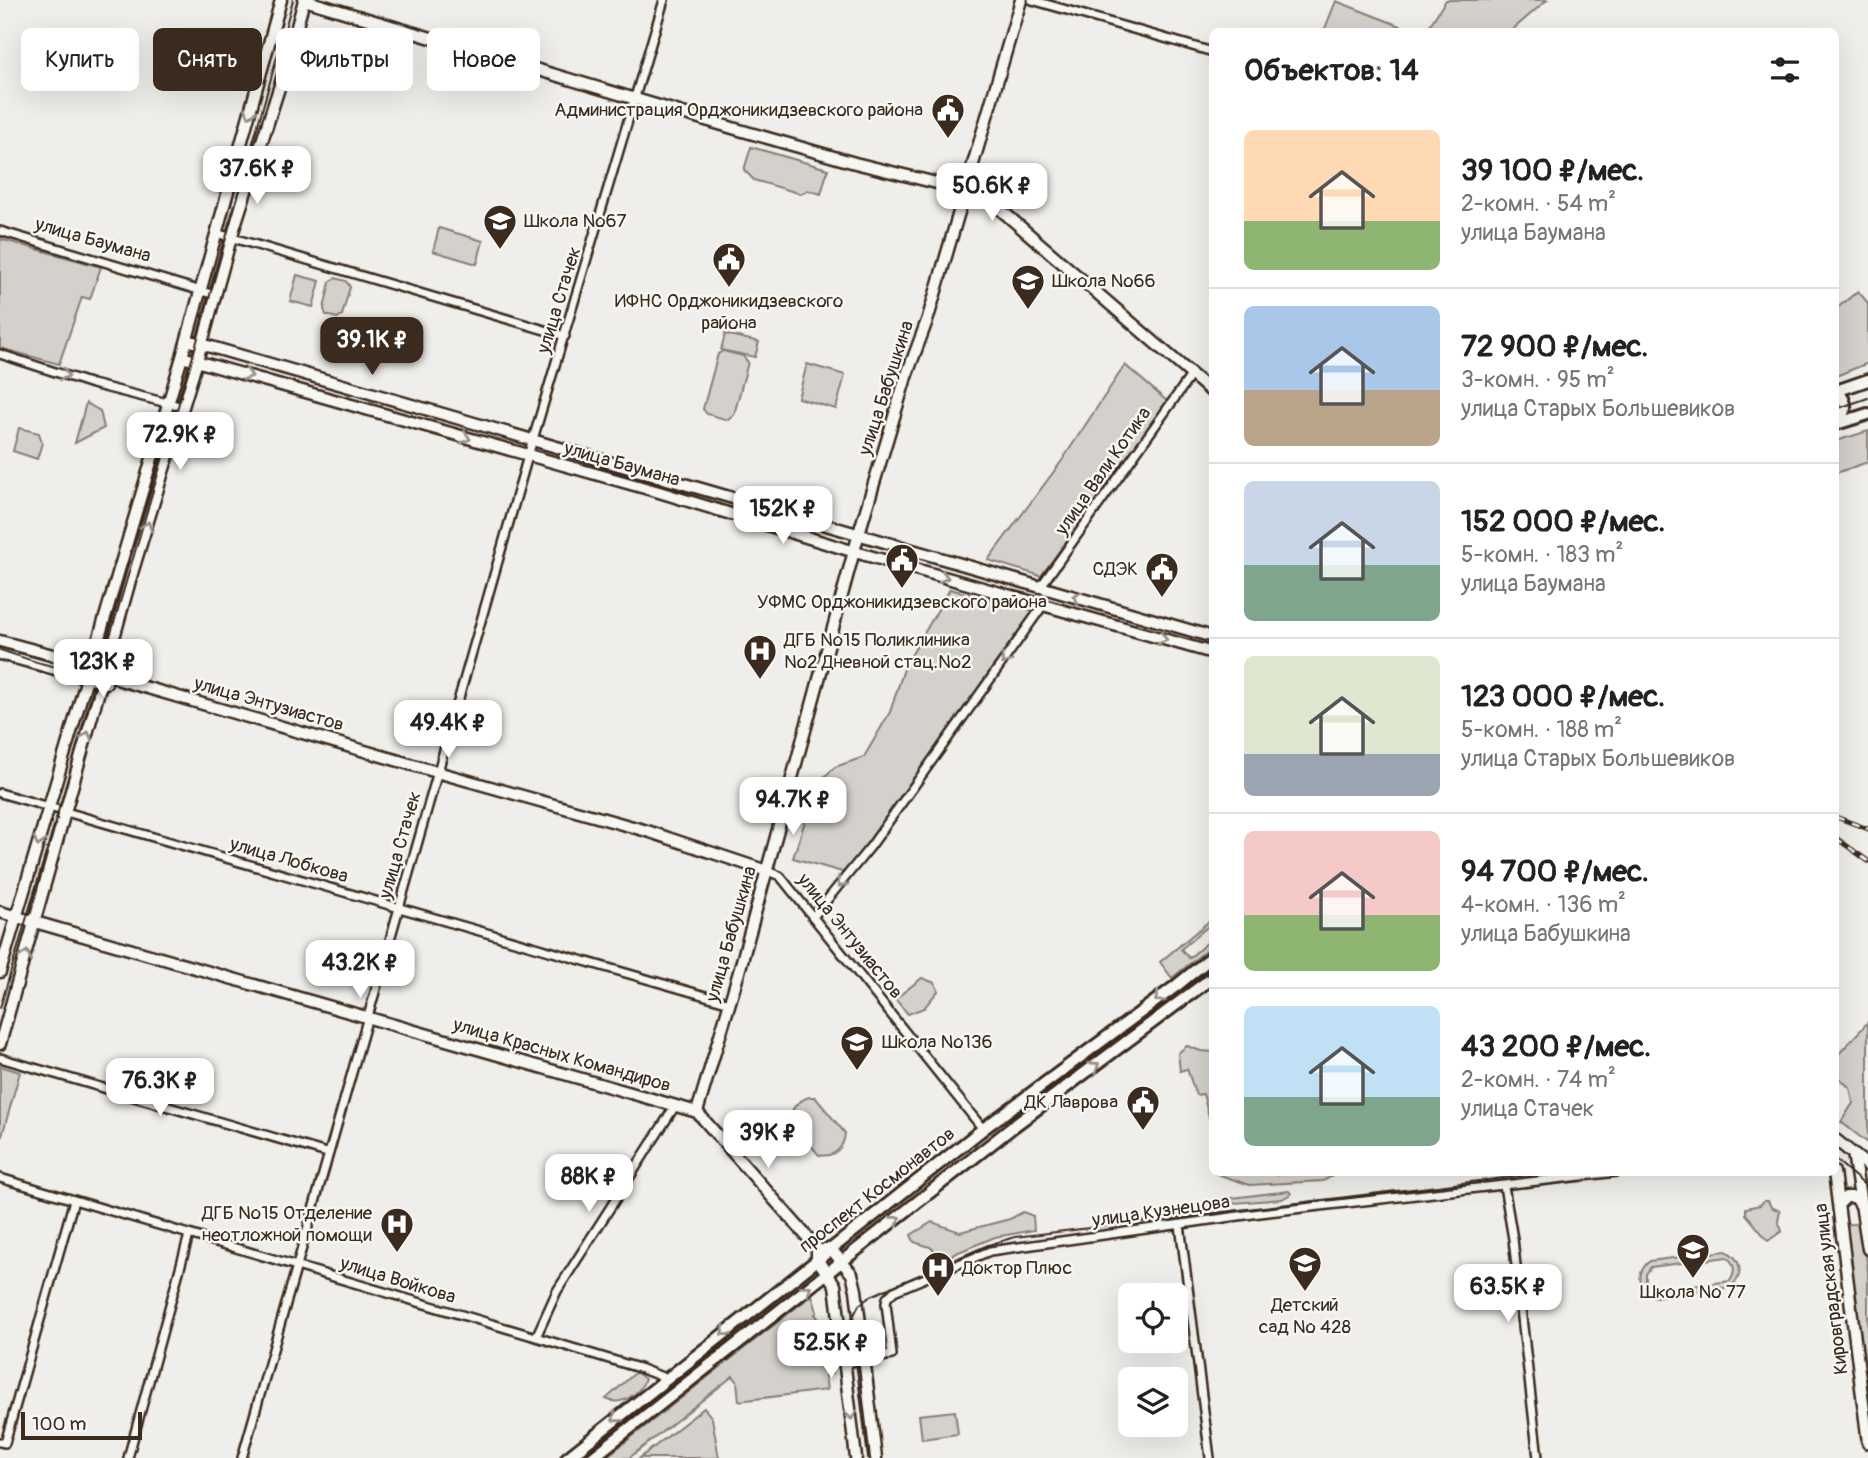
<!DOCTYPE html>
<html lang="ru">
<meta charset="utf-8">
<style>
:root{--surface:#fff;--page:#f2f2f2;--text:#222;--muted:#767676;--line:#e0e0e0;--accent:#3b2a1e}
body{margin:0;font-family:Pangolin,sans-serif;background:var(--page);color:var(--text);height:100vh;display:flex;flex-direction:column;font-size:26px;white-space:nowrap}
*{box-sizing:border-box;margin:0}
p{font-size:23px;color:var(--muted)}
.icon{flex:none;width:38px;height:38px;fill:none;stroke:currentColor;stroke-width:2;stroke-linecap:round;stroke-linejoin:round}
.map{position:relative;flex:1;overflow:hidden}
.drawer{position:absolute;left:1209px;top:28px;width:630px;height:1148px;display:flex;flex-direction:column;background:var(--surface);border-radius:10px;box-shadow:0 7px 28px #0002}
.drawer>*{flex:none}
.guide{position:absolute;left:21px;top:28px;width:665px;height:63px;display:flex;gap:14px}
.buttons{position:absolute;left:1118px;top:1283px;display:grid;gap:14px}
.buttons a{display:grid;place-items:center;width:70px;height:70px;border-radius:10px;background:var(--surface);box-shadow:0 7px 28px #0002;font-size:35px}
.scale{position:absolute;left:21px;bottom:18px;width:121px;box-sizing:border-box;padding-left:7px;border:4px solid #3b2a1e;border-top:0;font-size:19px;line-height:24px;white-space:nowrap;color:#3b2a1e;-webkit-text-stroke:5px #f6f6f2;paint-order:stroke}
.price{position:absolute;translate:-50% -60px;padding:0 16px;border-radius:14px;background:#fff;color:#222;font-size:23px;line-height:46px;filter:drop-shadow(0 2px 4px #0008)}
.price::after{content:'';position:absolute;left:50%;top:42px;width:21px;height:16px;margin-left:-10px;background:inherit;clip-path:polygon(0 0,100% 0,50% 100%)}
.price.active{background:var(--accent);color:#fff}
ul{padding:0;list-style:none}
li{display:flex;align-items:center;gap:21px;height:175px;padding:0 35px}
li+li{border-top:2px solid var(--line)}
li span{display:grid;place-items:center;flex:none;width:196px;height:140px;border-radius:10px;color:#555}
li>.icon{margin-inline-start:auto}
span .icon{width:84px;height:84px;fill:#fffc;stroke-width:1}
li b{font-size:30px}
h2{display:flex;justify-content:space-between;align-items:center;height:84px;padding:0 35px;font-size:30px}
.pill{padding:0 24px;border-radius:10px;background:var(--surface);box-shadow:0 7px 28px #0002;font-size:24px;line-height:63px}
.pill.active{background:var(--accent);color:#fff}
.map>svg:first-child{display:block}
.green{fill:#d4d1cc;stroke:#887e75;stroke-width:2;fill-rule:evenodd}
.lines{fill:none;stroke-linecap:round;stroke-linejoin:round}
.street-casing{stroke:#3b2a1e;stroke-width:12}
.secondary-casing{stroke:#3b2a1e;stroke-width:15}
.primary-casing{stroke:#3b2a1e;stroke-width:16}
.street{stroke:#f6f6f2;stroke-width:7}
.secondary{stroke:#f6f6f2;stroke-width:10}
.primary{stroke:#f6f6f2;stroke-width:10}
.tram{stroke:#3b2a1e;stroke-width:2}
.rail-casing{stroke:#3b2a1e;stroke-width:5}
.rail{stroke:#f6f6f2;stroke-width:2.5;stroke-dasharray:8;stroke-linecap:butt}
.oneway{stroke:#989088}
.labels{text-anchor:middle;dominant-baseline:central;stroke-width:5;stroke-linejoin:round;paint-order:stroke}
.poi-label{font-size:19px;fill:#3b2a1e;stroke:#f6f6f2;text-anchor:start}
.street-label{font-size:19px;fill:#3b2a1e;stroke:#f6f6f2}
</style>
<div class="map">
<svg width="1868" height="1458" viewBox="0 0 1868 1458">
<rect width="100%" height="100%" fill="#efeeea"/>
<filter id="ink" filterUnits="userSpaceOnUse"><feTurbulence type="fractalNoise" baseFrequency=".0143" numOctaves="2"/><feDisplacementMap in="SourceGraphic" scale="14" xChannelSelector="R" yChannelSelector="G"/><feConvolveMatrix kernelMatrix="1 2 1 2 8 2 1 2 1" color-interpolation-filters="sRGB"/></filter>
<g filter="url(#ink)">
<path class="green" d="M1446,0H1547L1511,31H1426Z
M1336,1L1413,31H1324Z
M751,147L828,169L821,194L808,190L801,194L754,180L744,170Z
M439,228L483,241L477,264L433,251Z
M0,239L101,267L90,299L82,297L59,364L0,348Z
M297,275L320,281L313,307L290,301Z
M335,278L346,281L350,287L342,315L337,318L326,315L324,309L330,282Z
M1858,291L1868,303V363L1836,376V309Z
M725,334L759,342L755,357L721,350Z
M723,351L743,356L748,362L734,415L728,420L707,414L703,409L718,354Z
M807,364L845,375L836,409L798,398Z
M1125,365L1168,402L1041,576L988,560L1061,462Z
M86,403L100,411L104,428L75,443Z
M19,428L39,433L42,443L37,459L13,451Z
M1868,431V462L1836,473V441Z
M950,589L1033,611V616L846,873L793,858L817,784L835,767L864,757L890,712L905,666Z
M1213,918V922L1181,949L1189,958L1213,938V945L1172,978L1160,962Z
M922,978L935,983L938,991L924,1008L908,1014L895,999Z
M1868,1022V1143L1841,1122L1853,1103L1850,1088L1836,1075V1057Z
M1187,1046L1201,1051L1213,1052V1132L1203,1094L1196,1095L1187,1069L1180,1071L1178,1053Z
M0,1066L20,1072L0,1143Z
M809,1097H815L845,1133C844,1148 834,1158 819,1155L790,1121C790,1109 798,1101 809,1097Z
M1276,1172L1277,1175L1281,1172L1338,1173L1323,1181L1250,1185L1214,1173Z
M1289,1191L1291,1194L1282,1199L1198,1206L1199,1203L1208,1201Z
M1764,1201H1768L1771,1207L1780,1211L1778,1221L1782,1231L1768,1241L1746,1214V1208L1760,1205Z
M1023,1212L1033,1216L1034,1230L995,1237L944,1258L930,1247L914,1242L911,1235L932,1222L960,1232L1010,1219Z
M1862,1223L1868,1272V1421L1843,1225Z
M1726,1251C1742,1259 1744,1275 1731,1287L1655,1297C1638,1291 1635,1272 1650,1261ZM1727,1257C1735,1264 1736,1272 1730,1281L1654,1291L1646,1282V1274L1651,1267Z
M812,1295L817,1312L815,1314L826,1329L832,1374L825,1376L827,1390L739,1401L737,1381L733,1376L629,1458H605Z
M636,1372L645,1379C640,1394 621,1407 606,1399Z
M704,1408L712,1418L719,1458H640Z
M955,1411L958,1434L922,1439L919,1415Z"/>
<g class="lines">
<defs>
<path id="street" d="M1032,0L1213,52
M0,231L215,295
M216,233L565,336
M0,354L92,384L183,407
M1041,586L1192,374
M0,793L730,1003
M767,871L780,876L983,1129
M813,917L871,846L1044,604
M0,1058L327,1153
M0,1178L536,1337L639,1368L665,1378
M1504,1186L1513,1239L1538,1458
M1180,1225L1210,1458
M536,1337L557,1291L675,1106
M845,1363L892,1355L886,1303L887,1298L894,1291L990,1251L1260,1213L1617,1172
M0,1442L5,1443L74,1200
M128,1458L189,1235
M242,1458L528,456L664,0"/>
<path id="secondary" d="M304,0L736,129L855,163L957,188L980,196L994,204L1031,236L1213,393
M187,340L1213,637
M182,357L659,492L855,552L1213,653
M0,641L106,669L120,680L437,772L647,831L767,871
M0,654L106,683
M0,912L697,1112L817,1248
M0,972L182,357L281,0
M0,1044L133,570L197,361L231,238L288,60L304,0
M697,1112L739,972L859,533L906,377L928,318L1021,0
M1836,1140L1868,1166
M1853,1153L1868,1249
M1834,1172L1868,1443
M1839,1204L1846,1197H1855L1862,1207
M825,1249H831L852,1274L856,1290L876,1458
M817,1252V1259L835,1285L856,1458"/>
<path id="primary" d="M1836,391L1868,380
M1836,424C1847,411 1849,403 1837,391
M1836,424L1868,414
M567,1458L983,1129L1176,986L1213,956
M592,1458L1014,1126L1213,977"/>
</defs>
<use href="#street" class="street-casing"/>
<use href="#secondary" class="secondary-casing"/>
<use href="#primary" class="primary-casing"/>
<use href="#street" class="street"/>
<use href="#secondary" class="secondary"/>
<use href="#primary" class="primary"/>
<path class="tram" d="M1836,409L1868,398
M0,650C28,658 82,685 102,652
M0,1008L192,359L293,0
M1836,1160L1868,1188
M868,1458L851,1321L859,1305L871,1296L988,1245L1015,1237L1553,1172"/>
<defs>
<path id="rail" d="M1836,817L1868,829
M1836,838L1868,861"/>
</defs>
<use href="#rail" class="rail-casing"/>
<use href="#rail" class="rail"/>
</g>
<defs><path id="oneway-chevron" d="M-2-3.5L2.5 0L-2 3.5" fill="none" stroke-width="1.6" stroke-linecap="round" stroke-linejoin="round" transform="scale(1.75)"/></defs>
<g class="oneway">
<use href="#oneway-chevron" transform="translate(250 113) rotate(106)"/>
<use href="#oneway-chevron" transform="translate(65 375) rotate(18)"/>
<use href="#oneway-chevron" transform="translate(248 375) rotate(16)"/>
<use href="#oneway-chevron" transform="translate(466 438) rotate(17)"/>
<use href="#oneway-chevron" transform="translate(147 526) rotate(-72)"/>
<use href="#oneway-chevron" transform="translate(944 577) rotate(15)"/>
<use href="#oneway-chevron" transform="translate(1077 597) rotate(-163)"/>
<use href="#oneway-chevron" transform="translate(1163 639) rotate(16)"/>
<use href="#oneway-chevron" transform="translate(1005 660) rotate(126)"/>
<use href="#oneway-chevron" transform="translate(87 736) rotate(-74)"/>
<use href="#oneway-chevron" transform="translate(39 842) rotate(106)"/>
<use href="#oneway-chevron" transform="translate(841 883) rotate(129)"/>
<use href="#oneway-chevron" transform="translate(26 955) rotate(-74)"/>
<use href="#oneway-chevron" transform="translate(1159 998) rotate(143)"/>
<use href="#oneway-chevron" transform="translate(1095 1066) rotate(-36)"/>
<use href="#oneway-chevron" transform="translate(896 1220) rotate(-38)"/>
<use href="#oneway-chevron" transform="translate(807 1289) rotate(-38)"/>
<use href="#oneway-chevron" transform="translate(725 1332) rotate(142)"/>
<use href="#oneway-chevron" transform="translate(851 1415) rotate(83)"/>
<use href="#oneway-chevron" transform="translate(616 1418) rotate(141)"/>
</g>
</g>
<defs>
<symbol id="civic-pin" viewBox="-11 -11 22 30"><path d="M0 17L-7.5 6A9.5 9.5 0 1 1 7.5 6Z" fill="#3b2a1e" stroke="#f6f6f2"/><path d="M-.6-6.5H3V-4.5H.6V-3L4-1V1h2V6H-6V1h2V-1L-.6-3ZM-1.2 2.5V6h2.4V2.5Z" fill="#fff"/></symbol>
<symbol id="school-pin" viewBox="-11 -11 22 30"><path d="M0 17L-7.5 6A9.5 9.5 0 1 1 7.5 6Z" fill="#3b2a1e" stroke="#f6f6f2"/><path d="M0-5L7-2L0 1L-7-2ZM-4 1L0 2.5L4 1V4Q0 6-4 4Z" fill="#fff"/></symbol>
<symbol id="hospital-pin" viewBox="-11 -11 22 30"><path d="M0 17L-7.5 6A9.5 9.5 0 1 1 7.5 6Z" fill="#3b2a1e" stroke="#f6f6f2"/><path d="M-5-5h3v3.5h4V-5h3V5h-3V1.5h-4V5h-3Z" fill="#fff"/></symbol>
</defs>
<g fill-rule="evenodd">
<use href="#civic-pin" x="929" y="91" width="38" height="52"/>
<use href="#school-pin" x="481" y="202" width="38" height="52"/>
<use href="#civic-pin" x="710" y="240" width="38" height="52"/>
<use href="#school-pin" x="1009" y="262" width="38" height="52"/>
<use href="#civic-pin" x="883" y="541" width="38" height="52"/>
<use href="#civic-pin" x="1143" y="550" width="38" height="52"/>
<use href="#hospital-pin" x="741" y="632" width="38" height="52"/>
<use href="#school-pin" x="838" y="1023" width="38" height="52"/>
<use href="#civic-pin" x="1124" y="1083" width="38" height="52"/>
<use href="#hospital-pin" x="378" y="1205" width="38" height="52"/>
<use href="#school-pin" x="1674" y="1231" width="38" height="52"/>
<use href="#school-pin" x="1286" y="1244" width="38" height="52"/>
<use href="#hospital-pin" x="919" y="1249" width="38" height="52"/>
</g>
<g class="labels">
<g class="poi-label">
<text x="923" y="110" text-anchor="end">Администрация Орджоникидзевского района</text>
<text x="524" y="221">Школа №67</text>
<text x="1052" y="281">Школа №66</text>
<text x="729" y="301" text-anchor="middle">ИФНС Орджоникидзевского<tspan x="729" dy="22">района</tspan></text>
<text x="1138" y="569" text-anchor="end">СДЭК</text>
<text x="902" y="602" text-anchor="middle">УФМС Орджоникидзевского района</text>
<text x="784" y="640">ДГБ №15 Поликлиника<tspan x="784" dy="22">№2 Дневной стац.№2</tspan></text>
<text x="882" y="1042">Школа №136</text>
<text x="1118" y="1102" text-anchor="end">ДК Лаврова</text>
<text x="372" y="1213" text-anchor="end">ДГБ №15 Отделение<tspan x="372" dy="22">неотложной помощи</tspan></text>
<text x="962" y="1268">Доктор Плюс</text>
<text x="1693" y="1292" text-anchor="middle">Школа № 77</text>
<text x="1305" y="1305" text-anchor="middle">Детский<tspan x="1305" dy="22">сад № 428</tspan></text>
</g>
<g class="street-label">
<text transform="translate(93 240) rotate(16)">улица Баумана</text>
<text transform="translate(559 300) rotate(-73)">улица Стачек</text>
<text transform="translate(886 388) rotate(-72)">улица Бабушкина</text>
<text transform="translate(622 464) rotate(16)">улица Баумана</text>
<text transform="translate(1103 471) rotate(-55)">улица Вали Котика</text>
<text transform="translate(269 704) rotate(16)">улица Энтузиастов</text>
<text transform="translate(400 845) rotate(-74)">улица Стачек</text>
<text transform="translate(289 860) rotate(16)">улица Лобкова</text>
<text transform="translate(731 934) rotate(-74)">улица Бабушкина</text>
<text transform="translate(850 936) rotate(51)">улица Энтузиастов</text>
<text transform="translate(562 1055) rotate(16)">улица Красных Командиров</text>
<text transform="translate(877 1190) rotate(-38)">проспект Космонавтов</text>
<text transform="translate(1161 1211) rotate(-8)">улица Кузнецова</text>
<text transform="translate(398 1280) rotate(17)">улица Войкова</text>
<text transform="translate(1831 1289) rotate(-97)">Кировградская улица</text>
</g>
</g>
</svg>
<div class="buttons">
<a><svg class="icon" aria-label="locate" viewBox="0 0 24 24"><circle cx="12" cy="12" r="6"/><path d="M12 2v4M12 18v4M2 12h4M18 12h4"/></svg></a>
<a><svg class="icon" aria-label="layers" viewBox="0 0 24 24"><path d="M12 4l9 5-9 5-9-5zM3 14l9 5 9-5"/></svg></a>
</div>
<div class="scale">100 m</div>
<b class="price" style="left:257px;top:206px">37.6K ₽</b>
<b class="price" style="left:992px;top:223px">50.6K ₽</b>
<b class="price active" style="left:372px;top:377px">39.1K ₽</b>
<b class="price" style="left:180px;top:472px">72.9K ₽</b>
<b class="price" style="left:783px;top:546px">152K ₽</b>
<b class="price" style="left:103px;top:699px">123K ₽</b>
<b class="price" style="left:448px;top:760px">49.4K ₽</b>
<b class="price" style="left:793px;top:837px">94.7K ₽</b>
<b class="price" style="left:360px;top:1000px">43.2K ₽</b>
<b class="price" style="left:160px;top:1118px">76.3K ₽</b>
<b class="price" style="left:768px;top:1170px">39K ₽</b>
<b class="price" style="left:589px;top:1214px">88K ₽</b>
<b class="price" style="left:1508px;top:1324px">63.5K ₽</b>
<b class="price" style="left:831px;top:1380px">52.5K ₽</b>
<div class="guide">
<a class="pill">Купить</a>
<a class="pill active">Снять</a>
<a class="pill">Фильтры</a>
<a class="pill">Новое</a>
</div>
<section class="drawer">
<h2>Объектов: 14<svg class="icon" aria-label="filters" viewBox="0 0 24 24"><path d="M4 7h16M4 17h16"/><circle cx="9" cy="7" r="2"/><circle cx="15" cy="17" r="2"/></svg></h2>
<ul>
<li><span style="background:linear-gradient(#ffd9b3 65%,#8fb573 0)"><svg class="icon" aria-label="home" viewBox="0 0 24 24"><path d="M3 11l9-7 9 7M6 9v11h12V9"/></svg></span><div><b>39 100 ₽/мес.</b><p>2-комн. · 54 m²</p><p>улица Баумана</p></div></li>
<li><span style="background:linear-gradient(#a9c7e8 60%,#b9a48a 0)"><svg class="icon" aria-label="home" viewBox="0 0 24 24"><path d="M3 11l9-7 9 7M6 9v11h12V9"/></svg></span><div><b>72 900 ₽/мес.</b><p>3-комн. · 95 m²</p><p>улица Старых Большевиков</p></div></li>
<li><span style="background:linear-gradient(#c9d6e8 60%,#7fa58c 0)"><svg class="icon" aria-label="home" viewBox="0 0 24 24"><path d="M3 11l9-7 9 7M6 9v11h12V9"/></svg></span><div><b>152 000 ₽/мес.</b><p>5-комн. · 183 m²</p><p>улица Баумана</p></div></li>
<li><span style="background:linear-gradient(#dfe7d0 70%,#9aa5b1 0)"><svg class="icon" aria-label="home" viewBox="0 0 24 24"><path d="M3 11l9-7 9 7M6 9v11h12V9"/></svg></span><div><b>123 000 ₽/мес.</b><p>5-комн. · 188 m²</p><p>улица Старых Большевиков</p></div></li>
<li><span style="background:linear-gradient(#f6c9c9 60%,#8fb573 0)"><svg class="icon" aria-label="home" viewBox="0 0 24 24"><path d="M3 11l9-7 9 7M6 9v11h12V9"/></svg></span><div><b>94 700 ₽/мес.</b><p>4-комн. · 136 m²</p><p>улица Бабушкина</p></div></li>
<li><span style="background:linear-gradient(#bfe0f5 65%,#7fa58c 0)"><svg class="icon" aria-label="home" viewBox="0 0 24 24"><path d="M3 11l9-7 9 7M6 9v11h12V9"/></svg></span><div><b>43 200 ₽/мес.</b><p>2-комн. · 74 m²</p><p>улица Стачек</p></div></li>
</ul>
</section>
</div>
